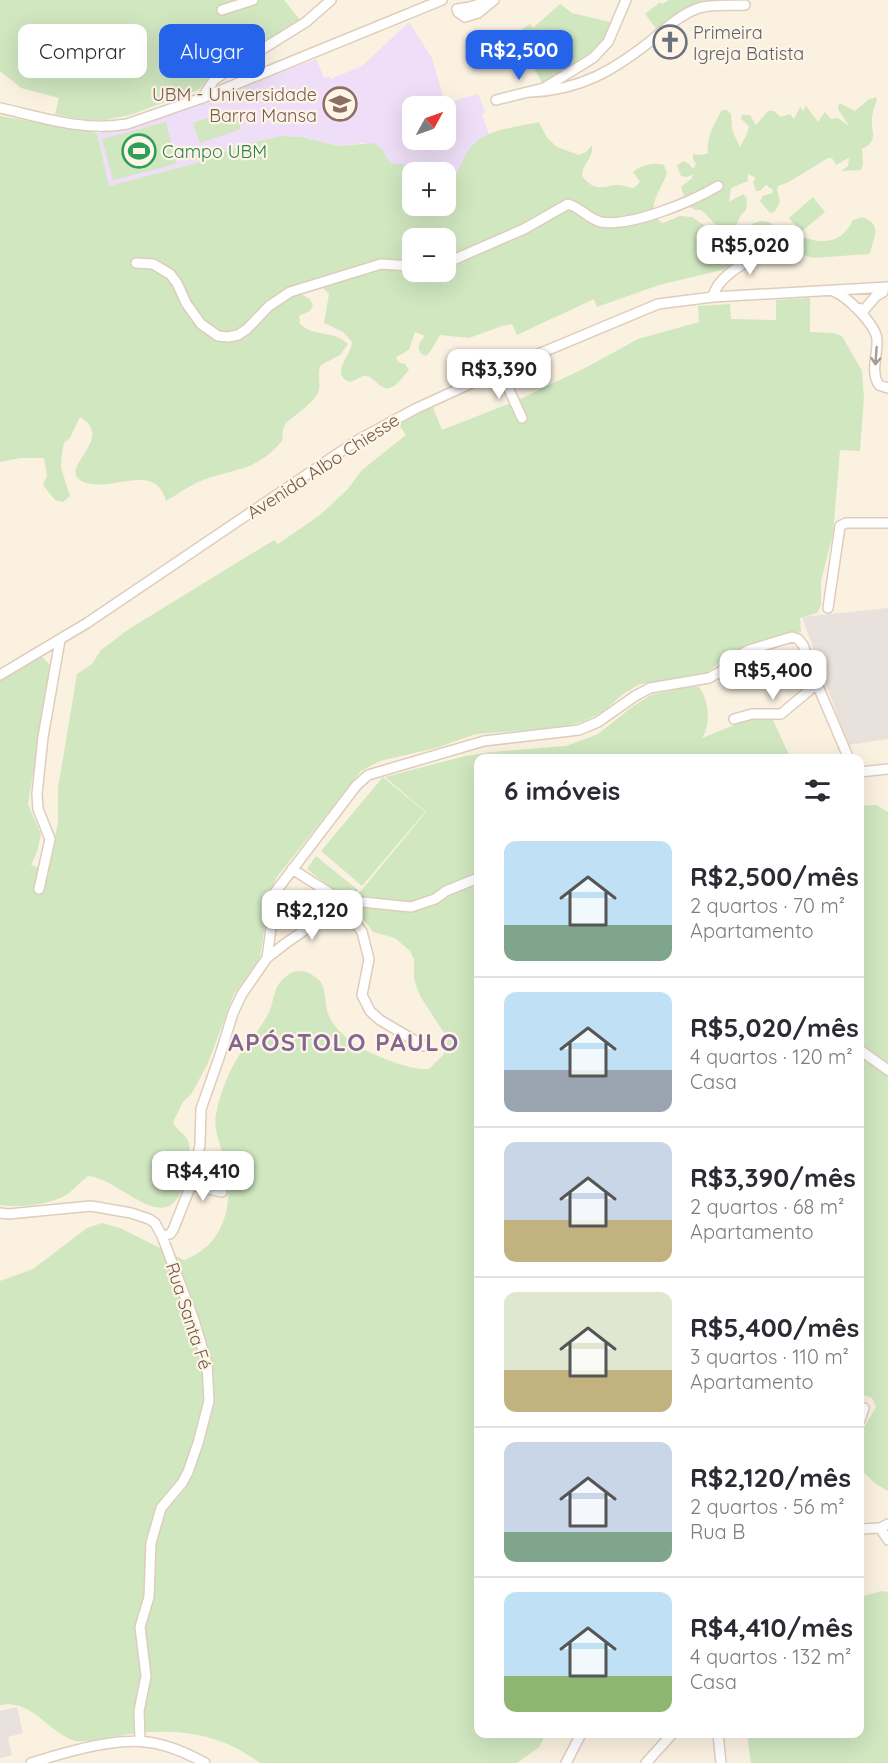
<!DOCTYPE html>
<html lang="pt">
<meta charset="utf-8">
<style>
:root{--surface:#fff;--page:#f7f7f7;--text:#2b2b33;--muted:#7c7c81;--line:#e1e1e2;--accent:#2563eb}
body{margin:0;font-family:Quicksand,sans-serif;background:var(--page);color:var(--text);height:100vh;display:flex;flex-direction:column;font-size:22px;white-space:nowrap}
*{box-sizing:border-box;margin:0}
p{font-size:20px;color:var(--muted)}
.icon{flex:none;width:33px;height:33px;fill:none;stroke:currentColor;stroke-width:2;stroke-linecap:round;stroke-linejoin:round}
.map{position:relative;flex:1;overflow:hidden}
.sheet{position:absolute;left:474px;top:754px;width:390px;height:984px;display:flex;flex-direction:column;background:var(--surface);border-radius:12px;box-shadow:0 6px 24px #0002}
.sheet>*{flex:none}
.hud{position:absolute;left:18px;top:24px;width:366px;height:54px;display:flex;gap:12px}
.needle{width:39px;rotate:50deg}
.controls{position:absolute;left:402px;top:96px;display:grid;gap:12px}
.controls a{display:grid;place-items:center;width:54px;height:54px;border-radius:12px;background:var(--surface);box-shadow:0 6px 24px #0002;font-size:30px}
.price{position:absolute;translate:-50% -51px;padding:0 14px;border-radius:12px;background:#fff;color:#222;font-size:20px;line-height:39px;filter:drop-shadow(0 2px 3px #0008)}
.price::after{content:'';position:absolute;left:50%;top:36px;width:18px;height:14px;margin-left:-9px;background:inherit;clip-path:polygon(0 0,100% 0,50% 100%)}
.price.on{background:var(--accent);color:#fff}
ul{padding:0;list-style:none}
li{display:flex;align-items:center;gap:18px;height:150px;padding:0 30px}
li+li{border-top:2px solid var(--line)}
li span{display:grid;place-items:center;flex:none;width:168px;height:120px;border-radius:12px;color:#555}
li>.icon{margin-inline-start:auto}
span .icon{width:72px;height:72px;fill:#fffc;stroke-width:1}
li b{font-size:26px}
h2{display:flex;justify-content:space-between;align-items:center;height:72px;padding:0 30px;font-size:26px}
.pill{padding:0 21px;border-radius:12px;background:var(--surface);box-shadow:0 6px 24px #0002;font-size:21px;line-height:54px}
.pill.on{background:var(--accent);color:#fff}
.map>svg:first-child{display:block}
.industrial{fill:#e9e2dc}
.education{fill:#eedef7;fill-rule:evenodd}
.green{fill:#d0e7c0;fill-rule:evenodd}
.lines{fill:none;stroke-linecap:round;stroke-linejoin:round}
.minor-casing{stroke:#decdbd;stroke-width:12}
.minor{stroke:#fff;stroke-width:9}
.oneway{stroke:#a99a92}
.labels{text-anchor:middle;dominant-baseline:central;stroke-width:4.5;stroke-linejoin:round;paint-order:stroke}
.worship-label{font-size:18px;fill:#5b616d;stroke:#fef5e6;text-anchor:start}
.education-label{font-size:18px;fill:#785e54;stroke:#fef5e6;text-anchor:end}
.leisure-label{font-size:18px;fill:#27864d;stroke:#fef5e6;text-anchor:start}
.street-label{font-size:18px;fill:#705749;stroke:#fef5e6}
.district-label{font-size:24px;font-weight:bold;letter-spacing:1.5px;fill:#846593;stroke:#fef5e6}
</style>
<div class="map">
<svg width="888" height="1763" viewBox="0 0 888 1763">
<rect width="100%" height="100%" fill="#fbf1e1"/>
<path class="industrial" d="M888,608V739L848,745L802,617Z
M17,1707L23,1733L8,1737L12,1755L0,1758V1711Z"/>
<path class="education" d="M409,22L432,58L445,103L478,94L485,112L482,114L489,135L475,143L456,175L446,185V172H419L413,168L390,163L378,145L363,143L338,146L301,137L282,136L245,144L197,163L109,186L97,133L139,126L316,59L324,78L329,76L331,79L362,66ZM412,106H446V140H412Z"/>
<path class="green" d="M0,0H284L301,21L216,72L198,90L130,115L105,120H83L55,114L59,98L21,88L0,71Z
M669,0H716V4L657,30L645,14L660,2L662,4Z
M560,4L572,13L610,22C608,33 604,41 596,49L542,83L525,50L509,58L503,46L508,43L506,39L530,24L533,28Z
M876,97L877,100C875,106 872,113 872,119C871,135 879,139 862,149L863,164L861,170L841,171L848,166L849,158L836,165L832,158H828L787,183L778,186L777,190L780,202L775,211L770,213L760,201L763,196L772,193L773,190L766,185L760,191H756L753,182L756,178L748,174V181L731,188L729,202L743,194L747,198L746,210L740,216L735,229L727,233C715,227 711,218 701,210H695L679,200L684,196L681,187L692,178L693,174L687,177L681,176L677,166L683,161L689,164L693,169L696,164L693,159V154L702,155L708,153C706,138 715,122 722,110H727L731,114L732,130L740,147L747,134L749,126L741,119L742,115H750L756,125L768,111H774L781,117L790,114L794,119L800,107L803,111L806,106L818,122L825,112L831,119L838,118L849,126L838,109L839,103L855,111L868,100Z
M234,109L241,129L200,143L193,123Z
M0,116L97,133L109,186L197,163L245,144L282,136L301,137L338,146L374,143L381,148L390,163L408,165L419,172H412V206H446V185C460,175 461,159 472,146C486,129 518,127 539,122L547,138L557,147L579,155L586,152L592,145C594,159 582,163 582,176C596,194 604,185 619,185C624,185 629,188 634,188L640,182L633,172C642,165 654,162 664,165L667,173C662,189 642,211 663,223L680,216L692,217L721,237L726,238C752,232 756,207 782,232C791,230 797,235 805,238C826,245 843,241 853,220L862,217C884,225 873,237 870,254L812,258L785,247L771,246L757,249L737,263L722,270L659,285L597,307L594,299L517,335L512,324L502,326L469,338L440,335L430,352L426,356C414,351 419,342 425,336L415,332L409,350L396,357L398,362L405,364L409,370C404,375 398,385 392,387C380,393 373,373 363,376C359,377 355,381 350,382L344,379L341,374C340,362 351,354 352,342L343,332L324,323L329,294L321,286L299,293L310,299L313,305L310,311L299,316L300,324C315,338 332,329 348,344L340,355L321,365C316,374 322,384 318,393C314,402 294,416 286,423L283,429L282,441C255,472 238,467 203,480C190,485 178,494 166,501C155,458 106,497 80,480C60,466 116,438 80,417L70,438L64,443L62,453L61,468L70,496L63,502L55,500L43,485L47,476L44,458H20L0,462ZM412,238H446V272H412Z
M166,122L176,164L113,180L102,139Z
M813,197L825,212L801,232L789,218Z
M810,298V332L834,333L842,336L862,371L864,398L860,451L840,450L833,534L821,581V605L817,613L800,618L801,632L744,647L729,654L705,675L640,684L623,694L603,712L582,722L558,728L476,734L436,748L380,761L361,771L276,878L270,893L260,958L234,994L208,1063L192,1093L183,1102L173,1122C176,1131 187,1134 189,1144C192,1158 187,1172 183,1185C167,1240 120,1178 88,1176C80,1182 74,1190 66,1195C49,1205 19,1208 0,1205V679L41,656L51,666L28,804L41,834L37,852L31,865L42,869L54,841L58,823V788L77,674L92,664L101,650L129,629L274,540L278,544L320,515L347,490L362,470L406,435L397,422L433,407L442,430L518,400L587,367L638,339L699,322L698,306L730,304L731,319L776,320V300Z
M691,686L699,687C709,700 711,725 702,738L749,719L773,720L791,759H478V1734H546L539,1747L517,1763H260C219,1733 179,1728 130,1734C112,1736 93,1743 75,1741C47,1732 33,1699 0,1705V1281L33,1269L87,1228L102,1223L120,1228L184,1260C227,1245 235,1198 224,1158C220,1143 213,1129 216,1114C220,1093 230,1068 242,1051C250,1040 259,1030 266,1018C276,1003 270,987 288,975C298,967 311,972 320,981C327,990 324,1005 329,1016C334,1027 343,1035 353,1043C367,1053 413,1072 429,1069L444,1054L448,1039L420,996L414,979V959L410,951L395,938L373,932L351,903L426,812L385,777L465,756L491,752L566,746L598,734L632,707L651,695Z
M383,777L425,812L362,886L321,851Z
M876,805L888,812V1491L876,1484L860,1469V1434L876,1407L872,1398L860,1394V806Z
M316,856L358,890L349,902L307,869Z
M882,1591L888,1592V1763H751L747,1734H860V1597Z"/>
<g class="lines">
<defs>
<path id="minor" d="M492,0L470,7L457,9L458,12L465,17L478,13L494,0
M222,10L253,0
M531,92C581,90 614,70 652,40C666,28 681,14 699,8C712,4 730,6 745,5
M202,98L214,80L221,75L306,22L331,0
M496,100L544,88L593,58L608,42L626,0
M0,108C41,117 85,132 127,124L202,98L442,0
M136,263L153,264L170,274L177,283L186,303L201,324L218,336L228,337L238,335L247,329L269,306L290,292L381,264L412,266
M446,263L524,229L568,204C580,207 588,219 601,222C631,227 691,202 718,186
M833,291C847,296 875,324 877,339C878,354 870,372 879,385L888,388
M713,297C717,275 757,253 778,250
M855,307L864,310L876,296L883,292
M500,370L522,418
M828,608L840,526L846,523H888
M0,675L87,623L358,440L415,409L500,370L658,304L713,297L888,287
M734,719L752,714H781L817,684
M860,772L888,769
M292,869L339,899L362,932L369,959L362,995L370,1011L380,1020L424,1046
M39,889L50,839L38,809L37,794L43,737L60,640
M344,905L352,901L411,907L435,899L446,891L478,878
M267,958C292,937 317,921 346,907
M860,1050L888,1070
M191,1185L222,1192
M0,1213L8,1214L91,1206L131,1213L149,1219L155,1223L162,1236L194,1320L207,1364L209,1401L198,1443L188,1472L182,1483L161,1508L151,1543L149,1597L140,1627L146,1676L139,1711L140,1740
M162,1236L170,1234L173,1230L191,1185L200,1145L201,1109L220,1055L233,1013L242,994L267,958L276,891L356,786L368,775L484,741L579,730L598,722L635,696L650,688L709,678L720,672L740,655L749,650L792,637L798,639L803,645L817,684L849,759
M860,1420L864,1408
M880,1528L888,1540
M860,1529L880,1528L888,1524
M718,1734L721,1763
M31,1763C46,1758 61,1754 76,1750C128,1737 157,1736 205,1763
M566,1763L581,1734
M646,1763L672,1734"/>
</defs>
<use href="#minor" class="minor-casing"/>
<use href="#minor" class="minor"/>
</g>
<defs><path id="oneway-shaft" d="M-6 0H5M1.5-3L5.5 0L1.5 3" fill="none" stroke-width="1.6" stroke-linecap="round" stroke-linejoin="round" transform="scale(1.5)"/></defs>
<use class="oneway" href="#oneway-shaft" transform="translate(876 356) rotate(94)"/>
<defs>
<symbol id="church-ring" viewBox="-11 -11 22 22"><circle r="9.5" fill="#fef5e6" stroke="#6b7280" stroke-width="1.5"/><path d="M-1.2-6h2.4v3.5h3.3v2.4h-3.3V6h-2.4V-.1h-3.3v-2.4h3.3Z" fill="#6b7280"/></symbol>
<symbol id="university-ring" viewBox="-11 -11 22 22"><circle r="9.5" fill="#fef5e6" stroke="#8d6e63" stroke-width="1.5"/><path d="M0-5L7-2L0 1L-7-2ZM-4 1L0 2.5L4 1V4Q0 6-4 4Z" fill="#8d6e63"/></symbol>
<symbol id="stadium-ring" viewBox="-11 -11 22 22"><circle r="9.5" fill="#fef5e6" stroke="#2e9e5b" stroke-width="1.5"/><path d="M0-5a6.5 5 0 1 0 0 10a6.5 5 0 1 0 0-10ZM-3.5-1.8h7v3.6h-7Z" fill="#2e9e5b"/></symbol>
</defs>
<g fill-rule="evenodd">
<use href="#church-ring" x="651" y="23" width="38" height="38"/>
<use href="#university-ring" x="321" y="85" width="38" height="38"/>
<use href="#stadium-ring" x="120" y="132" width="38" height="38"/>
</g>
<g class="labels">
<g class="worship-label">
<text x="693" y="32">Primeira<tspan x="693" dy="21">Igreja Batista</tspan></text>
</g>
<g class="education-label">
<text x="317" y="94">UBM - Universidade<tspan x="317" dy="21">Barra Mansa</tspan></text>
</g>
<g class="leisure-label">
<text x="162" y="151">Campo UBM</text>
</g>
<g class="street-label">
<text transform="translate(323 466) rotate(-33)">Avenida Albo Chiesse</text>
<text transform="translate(189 1316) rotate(72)">Rua Santa Fé</text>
</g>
<g class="district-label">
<text x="344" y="1042">APÓSTOLO PAULO</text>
</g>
</g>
</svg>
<div class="controls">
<a><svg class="needle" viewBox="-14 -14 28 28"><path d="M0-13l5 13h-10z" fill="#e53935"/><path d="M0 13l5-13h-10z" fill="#7c7c81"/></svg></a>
<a>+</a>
<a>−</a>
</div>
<b class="price on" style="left:519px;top:81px">R$2,500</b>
<b class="price" style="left:750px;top:276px">R$5,020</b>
<b class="price" style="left:499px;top:400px">R$3,390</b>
<b class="price" style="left:773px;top:701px">R$5,400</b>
<b class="price" style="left:312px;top:941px">R$2,120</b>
<b class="price" style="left:203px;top:1202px">R$4,410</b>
<div class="hud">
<a class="pill">Comprar</a>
<a class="pill on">Alugar</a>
</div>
<section class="sheet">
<h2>6 imóveis<svg class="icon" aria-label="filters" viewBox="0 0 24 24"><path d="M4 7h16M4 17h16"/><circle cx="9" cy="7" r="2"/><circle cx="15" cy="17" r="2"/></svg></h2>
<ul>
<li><span style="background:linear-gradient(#bfe0f5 70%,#7fa58c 0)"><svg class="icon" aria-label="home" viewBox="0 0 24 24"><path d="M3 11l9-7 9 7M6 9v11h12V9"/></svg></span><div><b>R$2,500/mês</b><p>2 quartos · 70 m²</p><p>Apartamento</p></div></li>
<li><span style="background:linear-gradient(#bfe0f5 65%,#9aa5b1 0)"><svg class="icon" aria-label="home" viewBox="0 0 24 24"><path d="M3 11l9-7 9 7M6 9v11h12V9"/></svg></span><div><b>R$5,020/mês</b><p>4 quartos · 120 m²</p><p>Casa</p></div></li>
<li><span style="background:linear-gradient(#c9d6e8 65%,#c2b280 0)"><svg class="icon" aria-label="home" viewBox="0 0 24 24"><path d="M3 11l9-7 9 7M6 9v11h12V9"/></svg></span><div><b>R$3,390/mês</b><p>2 quartos · 68 m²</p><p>Apartamento</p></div></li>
<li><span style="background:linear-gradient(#dfe7d0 65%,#c2b280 0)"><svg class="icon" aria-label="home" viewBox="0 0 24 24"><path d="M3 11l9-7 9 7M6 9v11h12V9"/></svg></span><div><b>R$5,400/mês</b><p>3 quartos · 110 m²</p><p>Apartamento</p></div></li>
<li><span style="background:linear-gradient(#c9d6e8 75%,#7fa58c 0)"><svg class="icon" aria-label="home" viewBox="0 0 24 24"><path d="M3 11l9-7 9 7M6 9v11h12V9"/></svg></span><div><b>R$2,120/mês</b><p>2 quartos · 56 m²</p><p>Rua B</p></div></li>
<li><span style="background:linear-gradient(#bfe0f5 70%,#8fb573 0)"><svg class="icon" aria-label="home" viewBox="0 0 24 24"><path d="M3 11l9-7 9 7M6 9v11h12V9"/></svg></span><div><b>R$4,410/mês</b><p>4 quartos · 132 m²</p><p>Casa</p></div></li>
</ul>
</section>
</div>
